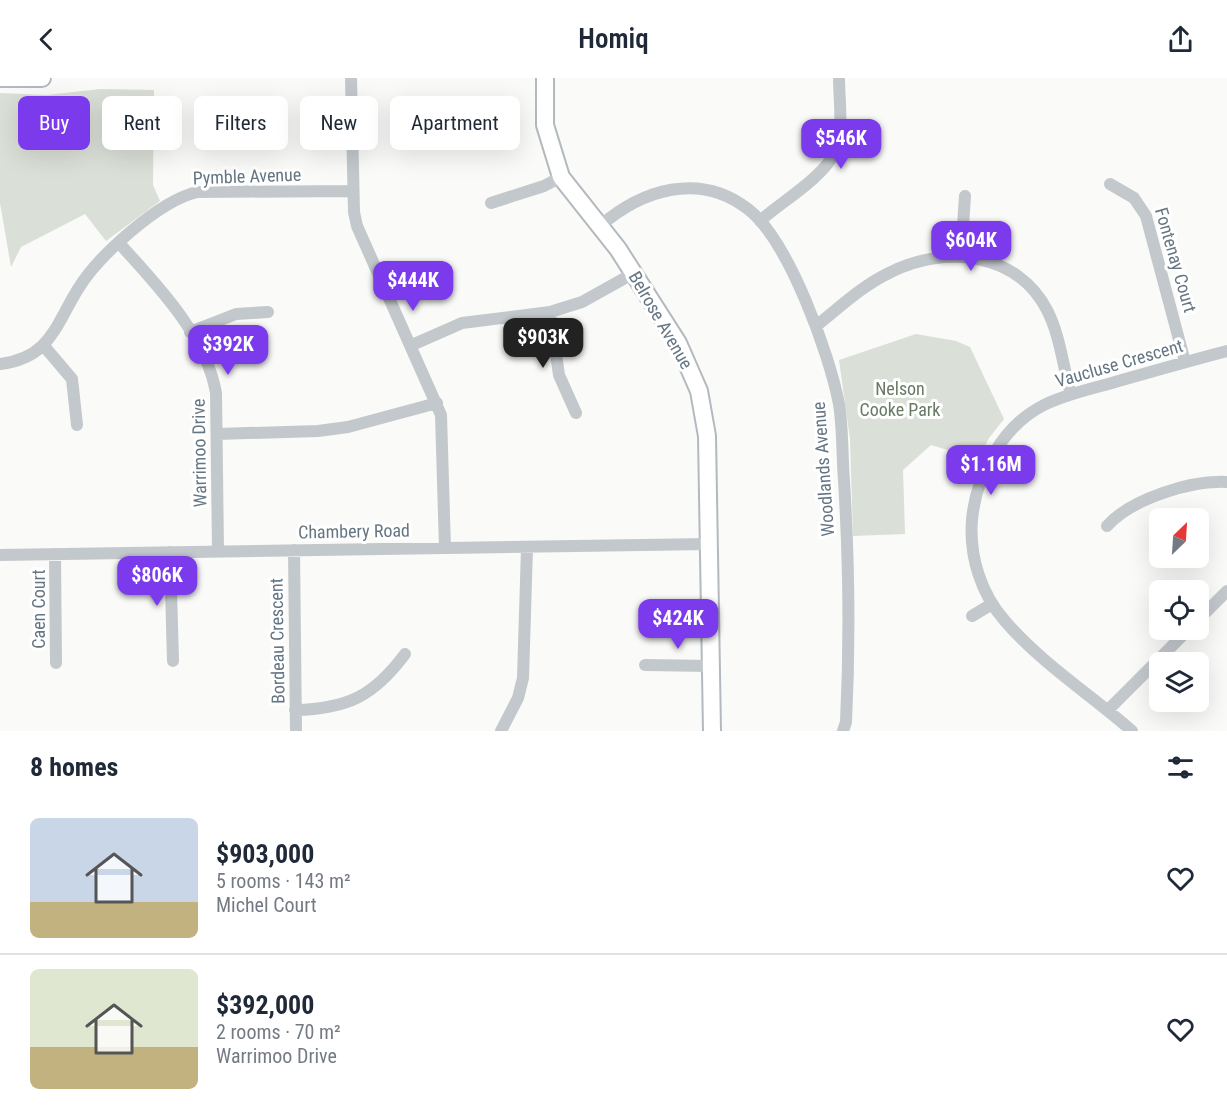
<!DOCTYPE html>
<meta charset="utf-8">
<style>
:root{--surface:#fff;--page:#f6f6f7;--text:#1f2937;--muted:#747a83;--line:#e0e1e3;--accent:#7c3aed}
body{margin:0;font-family:"Roboto Condensed",sans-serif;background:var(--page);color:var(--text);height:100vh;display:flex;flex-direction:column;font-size:22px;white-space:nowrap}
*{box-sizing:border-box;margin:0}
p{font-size:20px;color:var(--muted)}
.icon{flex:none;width:33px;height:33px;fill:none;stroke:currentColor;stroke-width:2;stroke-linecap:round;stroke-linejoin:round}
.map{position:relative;height:653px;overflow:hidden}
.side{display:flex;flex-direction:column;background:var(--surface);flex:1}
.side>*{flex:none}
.banner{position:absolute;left:18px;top:18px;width:600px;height:54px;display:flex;gap:12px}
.needle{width:39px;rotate:25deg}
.controls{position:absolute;left:1149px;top:430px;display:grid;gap:12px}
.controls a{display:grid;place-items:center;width:60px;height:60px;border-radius:9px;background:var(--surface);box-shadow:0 6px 24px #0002;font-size:30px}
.price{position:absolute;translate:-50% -51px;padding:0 14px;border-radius:12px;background:var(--accent);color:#fff;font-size:20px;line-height:39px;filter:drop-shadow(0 2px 3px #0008)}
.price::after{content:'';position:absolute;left:50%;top:36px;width:18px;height:14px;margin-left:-9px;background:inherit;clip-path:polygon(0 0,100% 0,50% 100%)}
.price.active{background:#222;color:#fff}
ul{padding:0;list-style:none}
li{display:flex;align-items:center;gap:18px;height:150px;padding:0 30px}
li+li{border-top:2px solid var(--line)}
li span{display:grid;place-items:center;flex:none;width:168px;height:120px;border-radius:9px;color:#555}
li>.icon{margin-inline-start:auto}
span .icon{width:72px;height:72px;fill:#fffc;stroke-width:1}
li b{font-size:26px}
h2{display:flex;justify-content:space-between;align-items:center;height:72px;padding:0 30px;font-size:26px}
.chip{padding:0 21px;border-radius:9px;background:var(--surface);box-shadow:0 6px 24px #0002;font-size:21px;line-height:54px}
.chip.active{background:var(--accent);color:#fff}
header{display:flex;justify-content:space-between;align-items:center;height:78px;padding:0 30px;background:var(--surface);font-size:27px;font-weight:600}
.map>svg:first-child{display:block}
.green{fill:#dadfd7}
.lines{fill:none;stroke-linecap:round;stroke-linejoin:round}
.secondary-casing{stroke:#b3babf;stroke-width:20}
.street{stroke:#c3c8cc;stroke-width:12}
.secondary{stroke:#fff;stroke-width:16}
.labels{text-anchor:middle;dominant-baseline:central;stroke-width:6;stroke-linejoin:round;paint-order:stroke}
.street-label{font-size:18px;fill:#657683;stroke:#fff}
.park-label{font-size:18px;fill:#687a64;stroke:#fff}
</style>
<header><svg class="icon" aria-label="back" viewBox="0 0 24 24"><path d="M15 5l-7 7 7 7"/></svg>Homiq<svg class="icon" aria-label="share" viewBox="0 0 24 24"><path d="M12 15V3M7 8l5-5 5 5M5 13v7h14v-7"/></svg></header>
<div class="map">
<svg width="1227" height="653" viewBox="0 0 1227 653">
<rect width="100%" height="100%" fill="#fafaf8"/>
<path class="green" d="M100,11L154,12L153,107L160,123L106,163L85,136L21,169L11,189L0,125V15L47,17Z
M916,256L956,263L970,269L1004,341L989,360L978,381L931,367L903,392L905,456L853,458L850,361L839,282Z"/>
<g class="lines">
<defs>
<path id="secondary" d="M1,0H42
M545,0V47L561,99L618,171L678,265L699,313L707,358L712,653"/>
</defs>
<use href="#secondary" class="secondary-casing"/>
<path class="street" d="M351,0L354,134L357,148L441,337L445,470
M1110,106L1134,120L1146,138L1185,284
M491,125L544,108L561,99
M760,143C781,124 823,100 835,74C844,53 839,22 839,0
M600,148C642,112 699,93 748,131C789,163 829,275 839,326C843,351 842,378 844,403C849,484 850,564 846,644L843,653
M119,165C157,207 206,257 216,315L218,472
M961,177L965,118
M550,234L559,297L576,335
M816,248C840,229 863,207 891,194C945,167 1017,174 1047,232C1060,257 1063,289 1071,316
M190,254L236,236L268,234
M412,267L462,245L550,234L582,224L634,195
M44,268L72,301L77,347
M0,286C50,280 55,248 78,211C98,178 159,123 197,114L352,113
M217,356L318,353L348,349L437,325
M1107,448C1131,421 1191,402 1227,404
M294,472L296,653
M170,474L173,583
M55,476L56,585
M0,477L709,466
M972,538L992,526
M1198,542L1227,513
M645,587L711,588
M295,632C347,631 374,618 405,576
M1108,632L1188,552
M501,653L518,620L523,600L527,470
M1132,653C1091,617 1041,585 1005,543C981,516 969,478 972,442C976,397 1002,348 1044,327C1068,315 1096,310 1122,302C1157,292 1192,282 1227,273"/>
<use href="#secondary" class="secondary"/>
</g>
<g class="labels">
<g class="street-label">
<text transform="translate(247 98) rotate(-2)">Pymble Avenue</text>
<text transform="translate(1176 182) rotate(74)">Fontenay Court</text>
<text transform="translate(661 242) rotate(60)">Belrose Avenue</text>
<text transform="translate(1119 285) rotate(-16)">Vaucluse Crescent</text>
<text transform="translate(199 375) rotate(-91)">Warrimoo Drive</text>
<text transform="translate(823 391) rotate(-94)">Woodlands Avenue</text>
<text transform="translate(354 453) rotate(-1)">Chambery Road</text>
<text transform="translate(38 531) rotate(-90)">Caen Court</text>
<text transform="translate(277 563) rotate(-91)">Bordeau Crescent</text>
</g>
<g class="park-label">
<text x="900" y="310">Nelson<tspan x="900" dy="21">Cooke Park</tspan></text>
</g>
</g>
</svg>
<div class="controls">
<a><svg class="needle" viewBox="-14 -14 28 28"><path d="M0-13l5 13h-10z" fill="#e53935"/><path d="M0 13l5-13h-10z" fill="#747a83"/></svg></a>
<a><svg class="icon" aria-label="locate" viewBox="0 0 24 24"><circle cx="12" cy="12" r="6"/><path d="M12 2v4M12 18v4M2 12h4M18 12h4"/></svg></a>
<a><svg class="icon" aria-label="layers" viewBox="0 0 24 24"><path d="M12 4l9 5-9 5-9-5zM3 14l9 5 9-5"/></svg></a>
</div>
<b class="price" style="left:841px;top:92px">$546K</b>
<b class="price" style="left:971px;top:194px">$604K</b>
<b class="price" style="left:413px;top:234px">$444K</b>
<b class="price active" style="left:543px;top:291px">$903K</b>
<b class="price" style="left:228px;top:298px">$392K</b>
<b class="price" style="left:991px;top:418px">$1.16M</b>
<b class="price" style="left:157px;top:529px">$806K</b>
<b class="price" style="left:678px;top:572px">$424K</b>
<div class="banner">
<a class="chip active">Buy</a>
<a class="chip">Rent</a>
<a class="chip">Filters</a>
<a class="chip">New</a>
<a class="chip">Apartment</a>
</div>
</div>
<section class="side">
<h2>8 homes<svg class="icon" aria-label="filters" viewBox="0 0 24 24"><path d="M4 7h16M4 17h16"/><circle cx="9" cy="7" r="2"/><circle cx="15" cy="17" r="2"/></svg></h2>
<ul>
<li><span style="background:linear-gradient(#c9d6e8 70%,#c2b280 0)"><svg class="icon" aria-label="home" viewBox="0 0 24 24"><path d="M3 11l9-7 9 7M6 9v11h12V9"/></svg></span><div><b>$903,000</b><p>5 rooms · 143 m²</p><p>Michel Court</p></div><svg class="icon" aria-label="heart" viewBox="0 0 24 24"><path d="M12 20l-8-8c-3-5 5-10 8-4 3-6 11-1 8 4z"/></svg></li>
<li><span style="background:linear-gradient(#dfe7d0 65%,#c2b280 0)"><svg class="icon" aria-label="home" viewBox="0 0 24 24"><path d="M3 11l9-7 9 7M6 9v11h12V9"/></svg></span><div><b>$392,000</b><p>2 rooms · 70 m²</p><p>Warrimoo Drive</p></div><svg class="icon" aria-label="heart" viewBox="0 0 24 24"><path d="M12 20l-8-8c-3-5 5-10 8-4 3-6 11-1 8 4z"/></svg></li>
</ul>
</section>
